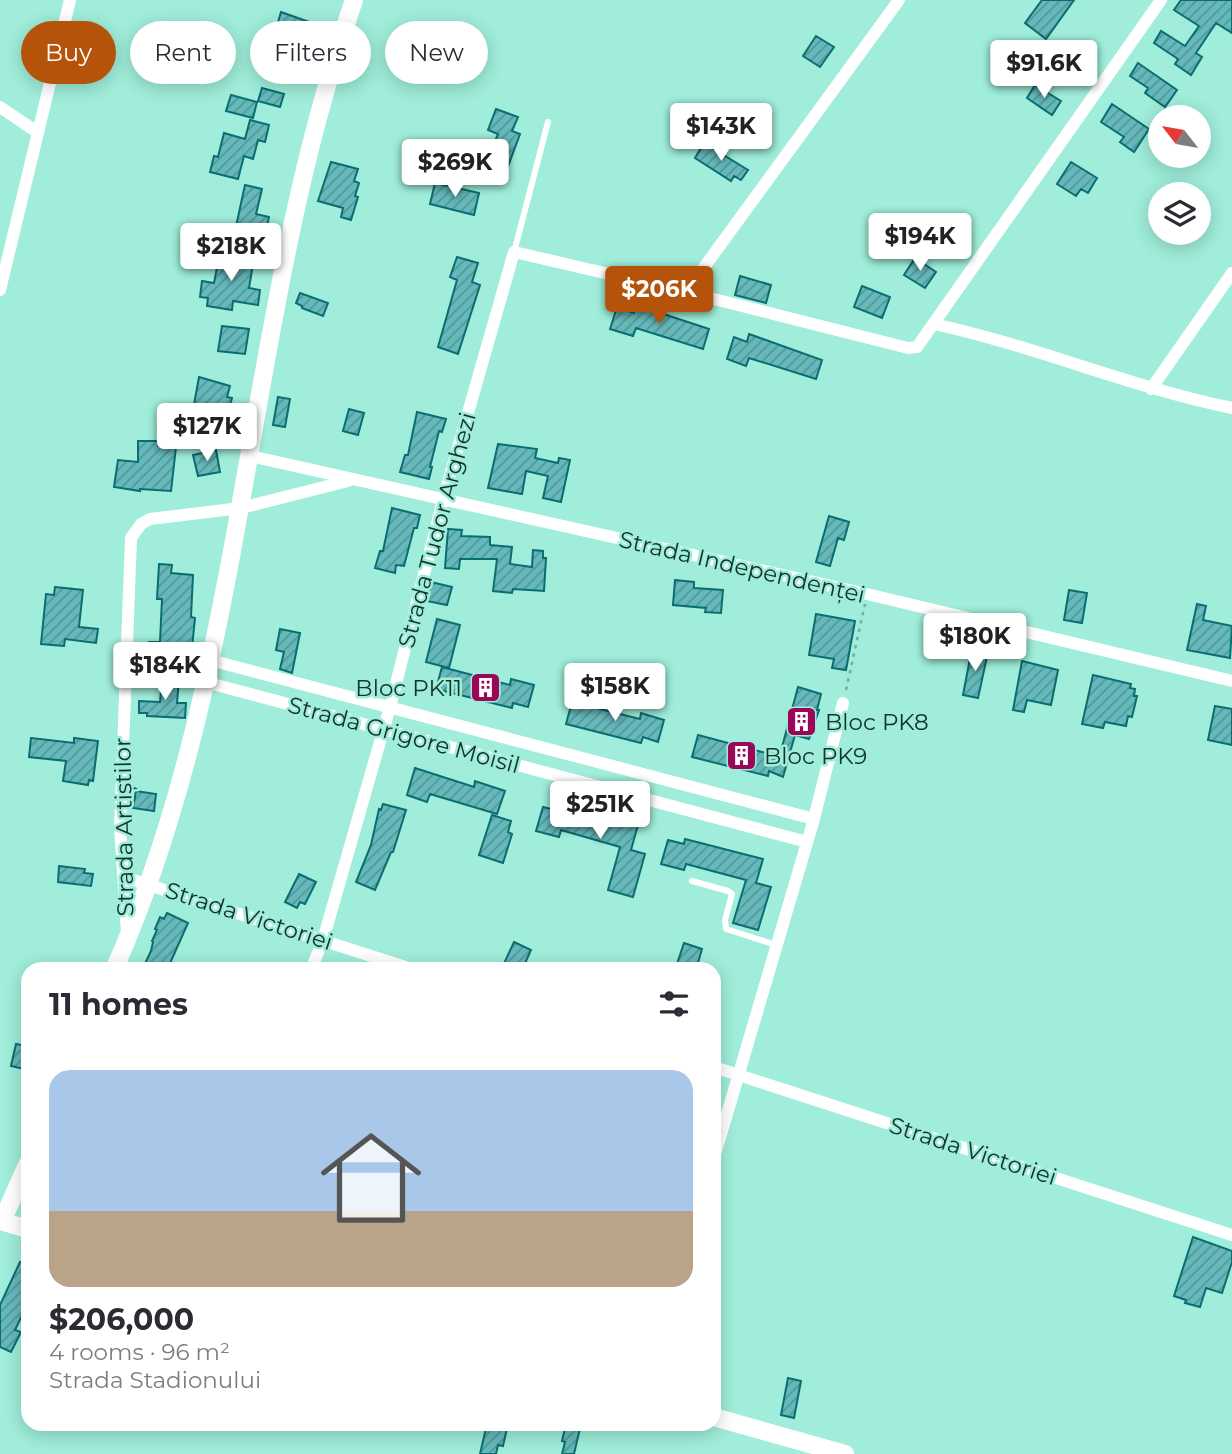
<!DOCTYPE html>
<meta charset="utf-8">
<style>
:root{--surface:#fff;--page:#f2f2f3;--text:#2b2b33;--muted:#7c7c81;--line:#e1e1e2;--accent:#b45309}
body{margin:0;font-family:Montserrat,sans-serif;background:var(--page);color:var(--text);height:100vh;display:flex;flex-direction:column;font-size:26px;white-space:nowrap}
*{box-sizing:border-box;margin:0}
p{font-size:23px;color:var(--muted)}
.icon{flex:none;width:38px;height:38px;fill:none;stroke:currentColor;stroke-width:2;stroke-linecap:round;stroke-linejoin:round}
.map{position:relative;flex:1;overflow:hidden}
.side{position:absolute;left:21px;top:962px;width:700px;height:469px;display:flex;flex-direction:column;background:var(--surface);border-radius:21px;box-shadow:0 4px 18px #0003}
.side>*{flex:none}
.hud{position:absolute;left:21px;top:21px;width:700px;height:63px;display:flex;gap:14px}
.needle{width:46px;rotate:301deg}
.controls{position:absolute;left:1148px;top:105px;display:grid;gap:14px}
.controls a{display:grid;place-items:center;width:63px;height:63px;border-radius:50%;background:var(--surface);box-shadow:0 4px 18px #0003;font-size:35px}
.price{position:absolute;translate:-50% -60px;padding:0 16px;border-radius:7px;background:#fff;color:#222;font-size:23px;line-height:46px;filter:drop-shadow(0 2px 4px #0008)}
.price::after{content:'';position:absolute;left:50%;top:42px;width:21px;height:16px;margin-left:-10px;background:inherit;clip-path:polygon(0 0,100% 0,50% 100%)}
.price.on{background:var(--accent);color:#fff}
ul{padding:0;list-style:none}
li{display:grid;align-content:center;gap:14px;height:371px;padding:0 28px}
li+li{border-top:2px solid var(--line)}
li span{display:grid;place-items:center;height:217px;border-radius:21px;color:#555}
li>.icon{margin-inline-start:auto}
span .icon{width:126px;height:126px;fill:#fffc;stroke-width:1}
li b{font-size:30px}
h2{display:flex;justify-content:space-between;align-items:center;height:84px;padding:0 28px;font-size:30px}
.tag{padding:0 24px;border-radius:32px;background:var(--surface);box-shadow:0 4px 18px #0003;font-size:24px;line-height:63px}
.tag.on{background:var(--accent);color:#fff}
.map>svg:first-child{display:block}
.building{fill:url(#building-hatch);stroke:#096e70;stroke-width:2}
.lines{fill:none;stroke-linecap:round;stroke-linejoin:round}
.path{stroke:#71b0a1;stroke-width:2.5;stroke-dasharray:3.5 5;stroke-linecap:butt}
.lane{stroke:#fff;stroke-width:6}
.street{stroke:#fff;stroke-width:12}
.secondary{stroke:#fff;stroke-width:18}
.labels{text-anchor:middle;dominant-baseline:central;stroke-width:5;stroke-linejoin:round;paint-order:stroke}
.street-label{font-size:23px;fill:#12332c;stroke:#9fedda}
.poi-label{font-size:23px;fill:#12332c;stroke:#9fedda;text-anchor:start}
</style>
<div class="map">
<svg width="1232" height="1454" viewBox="0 0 1232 1454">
<defs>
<pattern id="building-hatch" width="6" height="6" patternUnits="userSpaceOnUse" patternTransform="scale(1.75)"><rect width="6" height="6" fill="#66b9bb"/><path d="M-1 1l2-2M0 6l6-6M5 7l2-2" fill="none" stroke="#539798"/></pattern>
</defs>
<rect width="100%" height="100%" fill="#9fedda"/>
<path class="building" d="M1042,0H1074L1046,39L1025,23Z
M1181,0H1232V33L1216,23L1196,53L1202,57L1191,75L1175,64L1178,59L1154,43L1161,31L1185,46L1199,26L1174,10Z
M281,12L309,22L300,55L294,53L293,56L277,51L284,31L276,29Z
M816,36L834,47L820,67L803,56Z
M1138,63L1177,90L1165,107L1145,93L1148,88L1130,76Z
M1035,85L1061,101L1052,115L1027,98Z
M262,88L284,94L280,107L258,101Z
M231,95L257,102L253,118L226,111Z
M1112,104L1149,129L1134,152L1120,142L1124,137L1101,122Z
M496,109L518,117L512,131L520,134L507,169L496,165L498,159L489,156L498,134L488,130Z
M250,120L269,125L265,142L258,140L253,159L244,156L238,179L210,172L214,156L218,157L224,133L245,139Z
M704,143L748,170L741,180L734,176L731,181L695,158Z
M331,162L358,169L354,181L359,183L355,196L358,197L351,220L341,217L343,208L318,201Z
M1071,162L1097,178L1088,193L1081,189L1076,196L1057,184Z
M435,183L479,193L474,215L430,204Z
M245,185L262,189L256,214L269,217L264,238L235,231Z
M220,252L254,258L249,288L260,290L258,305L233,301L232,310L207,306L208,298L200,297L202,281L214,283Z
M457,257L478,263L472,282L480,285L458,354L438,347L457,280L450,277Z
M915,258L936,272L925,288L904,275Z
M740,276L771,285L766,303L735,295Z
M862,286L890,297L882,318L854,307Z
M300,293L328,303L323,316L302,308V306L296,303Z
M636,305L709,329L703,349L636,328L633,336L610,329L617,307L634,313Z
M222,326L249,329L245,354L218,351Z
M749,334L822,360L816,379L749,358L746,366L727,359L734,337L747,342Z
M199,377L230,386L227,397L232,398L227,415L231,416L226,438L209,434L211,426L191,421Z
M278,397L290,399L285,427L273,425Z
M349,409L364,413L358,435L343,431Z
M417,412L446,419L442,432L439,431L430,467H432L429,479L400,472L405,455H408Z
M138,441H158V446L176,447L171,491L140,489V491L114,487L118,460L138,462Z
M498,444L537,449L535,458L558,463L559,458L570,460L561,502L543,498L548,476L526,471L522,494L488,488Z
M216,450L220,472L198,476L193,455Z
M392,508L420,515L417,528H414L404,566L396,565L395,573L375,568L380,551H383Z
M829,516L849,522L844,540L838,538L830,566L816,562Z
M448,529L462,530L461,536L490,537V545L512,547L510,564L532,567L533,550L543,551V558H546L544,591L513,589L512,593L493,591L497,559H460L459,569L445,568Z
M159,564L172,565L171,573L193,575L191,617L195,618L191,657L157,656V654H149V642H160L162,599H157Z
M675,580L694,582V588L723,590L721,613L705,612L706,608L673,605Z
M431,582L452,587L447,605L427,601Z
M55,587L83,590L79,627L98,629L96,643L65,639L64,646L41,644L46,594L54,595Z
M1069,590L1087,593L1082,623L1064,620Z
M1197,604L1206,606L1203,620L1232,626L1230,658L1187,650Z
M816,614L855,621L846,670L832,668L834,659L809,655Z
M437,619L460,625L449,668L426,662Z
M280,629L300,633L292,673L280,669L284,652L276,650Z
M972,648L988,652L978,698L963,695Z
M1022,661L1058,670L1051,705L1027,700L1024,712L1013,710Z
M442,667L510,685L511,679L534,685L528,707L513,703L512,708L436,689Z
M1093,675L1131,684L1130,688L1135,689L1134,696H1137L1132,717L1128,716L1126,726L1105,722L1103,728L1082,724Z
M162,678L179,679L177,703H186L185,718L147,716V713H139V701L160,702Z
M798,687L821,694L817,710H819L809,739L795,735L783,777L769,771L768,776L692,757L698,735L766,753L767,747L781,751Z
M572,702L640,719L641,713L664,720L658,742L643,737L641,743L566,724Z
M1215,706L1232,709V745L1208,740Z
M31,738L74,743V738L98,741L93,781L89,780L88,785L63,781L66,761L29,757Z
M415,768L474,787L475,781L505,791L497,814L430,794L427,802L407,795Z
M136,791L156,794L154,811L133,808Z
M383,804L406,810L393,852H391L375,890L356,882L371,845L379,809L381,810Z
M560,806L638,825L631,850L645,854L633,897L608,890L620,847L561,830L559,837L536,831L543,807L559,811Z
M492,815L511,821L508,832L512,834L503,863L479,855Z
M685,839L763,859L756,883L771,887L758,930L733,923L746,880L686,864L684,870L661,864L668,840L684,844Z
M59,866L85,869L84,873L93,874L91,886L58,882Z
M299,874L316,882L305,904L300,902L297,908L285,902Z
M167,913L188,923L167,970H142L151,951L153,942L152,941L157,930L155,929L160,917L164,919Z
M514,942L531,950L522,970H501Z
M684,943L702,949L696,970L676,967Z
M16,1044L28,1046V1070L11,1066Z
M1193,1237L1232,1251V1262L1222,1293L1206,1288L1200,1307L1185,1303L1186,1300L1174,1296Z
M20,1262L28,1264V1303L15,1330L21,1332L11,1352L0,1347V1305Z
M788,1378L801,1381L794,1418L781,1415Z
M487,1424H508L503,1446L498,1445L496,1454H480Z
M566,1424H581L574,1454H562L565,1442L562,1441Z"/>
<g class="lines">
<path class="path" d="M846,690L865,604"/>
<path class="lane" d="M514,252L548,122
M692,881L728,891L732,894L725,920L726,929L776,945"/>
<path class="street" d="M0,107L37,132
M0,290L70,0
M686,292L899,0
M934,324C1035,346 1130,387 1232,408
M1151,389L1232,273
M250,456L867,594L1232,681
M210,660L814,819
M205,682L807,842
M124,877L415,970
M127,933L120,827L131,538L141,524L150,519L241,508L348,481
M311,970L323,940L390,707L443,500L514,252L686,292L908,348L917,347L1161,0
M714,1067L1232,1235
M714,1158L814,819L843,703"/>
<path class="secondary" d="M114,970C215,742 237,492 287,251C304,166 326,81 354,0
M0,1221L28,1229
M2,1221L28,1163
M714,1417L845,1454"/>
</g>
<defs>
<symbol id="building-square" viewBox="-11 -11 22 22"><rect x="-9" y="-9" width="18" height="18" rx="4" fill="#9b0757" stroke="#9fedda"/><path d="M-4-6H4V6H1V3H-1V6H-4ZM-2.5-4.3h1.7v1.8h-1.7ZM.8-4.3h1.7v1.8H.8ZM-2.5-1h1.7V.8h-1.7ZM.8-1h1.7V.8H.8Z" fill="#fff"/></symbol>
</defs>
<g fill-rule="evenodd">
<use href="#building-square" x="468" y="670" width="35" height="35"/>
<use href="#building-square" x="784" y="704" width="35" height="35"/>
<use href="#building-square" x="724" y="738" width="35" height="35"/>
</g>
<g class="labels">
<g class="street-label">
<text transform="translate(437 530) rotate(-75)">Strada Tudor Arghezi</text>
<text transform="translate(742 567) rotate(13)">Strada Independenței</text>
<text transform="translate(404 735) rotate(15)">Strada Grigore Moisil</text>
<text transform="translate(124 827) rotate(-91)">Strada Artiștilor</text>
<text transform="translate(249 916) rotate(18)">Strada Victoriei</text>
<text transform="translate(973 1151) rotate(18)">Strada Victoriei</text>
</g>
<g class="poi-label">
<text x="462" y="688" text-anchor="end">Bloc PK11</text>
<text x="825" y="722">Bloc PK8</text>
<text x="764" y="756">Bloc PK9</text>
</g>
</g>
</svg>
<div class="controls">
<a><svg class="needle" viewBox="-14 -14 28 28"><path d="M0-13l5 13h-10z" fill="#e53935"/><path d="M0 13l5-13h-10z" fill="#7c7c81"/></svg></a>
<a><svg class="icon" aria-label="layers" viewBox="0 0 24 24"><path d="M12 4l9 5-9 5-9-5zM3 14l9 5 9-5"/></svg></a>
</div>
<b class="price" style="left:1044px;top:100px">$91.6K</b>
<b class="price" style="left:721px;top:163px">$143K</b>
<b class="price" style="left:455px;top:199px">$269K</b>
<b class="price" style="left:920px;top:273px">$194K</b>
<b class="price" style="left:231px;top:283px">$218K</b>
<b class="price on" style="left:659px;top:326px">$206K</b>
<b class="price" style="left:207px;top:463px">$127K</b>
<b class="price" style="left:975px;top:673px">$180K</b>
<b class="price" style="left:165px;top:702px">$184K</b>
<b class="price" style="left:615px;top:723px">$158K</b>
<b class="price" style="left:600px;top:841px">$251K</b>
<div class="hud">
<a class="tag on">Buy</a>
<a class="tag">Rent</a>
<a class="tag">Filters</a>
<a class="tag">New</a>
</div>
<section class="side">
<h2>11 homes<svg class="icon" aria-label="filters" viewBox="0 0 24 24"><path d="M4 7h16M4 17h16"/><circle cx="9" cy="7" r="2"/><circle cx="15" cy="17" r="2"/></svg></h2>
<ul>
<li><span style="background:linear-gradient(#a9c7e8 65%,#b9a48a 0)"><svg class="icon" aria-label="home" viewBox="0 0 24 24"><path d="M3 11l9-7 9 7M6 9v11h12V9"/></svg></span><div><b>$206,000</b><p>4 rooms · 96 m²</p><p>Strada Stadionului</p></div></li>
</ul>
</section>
</div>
